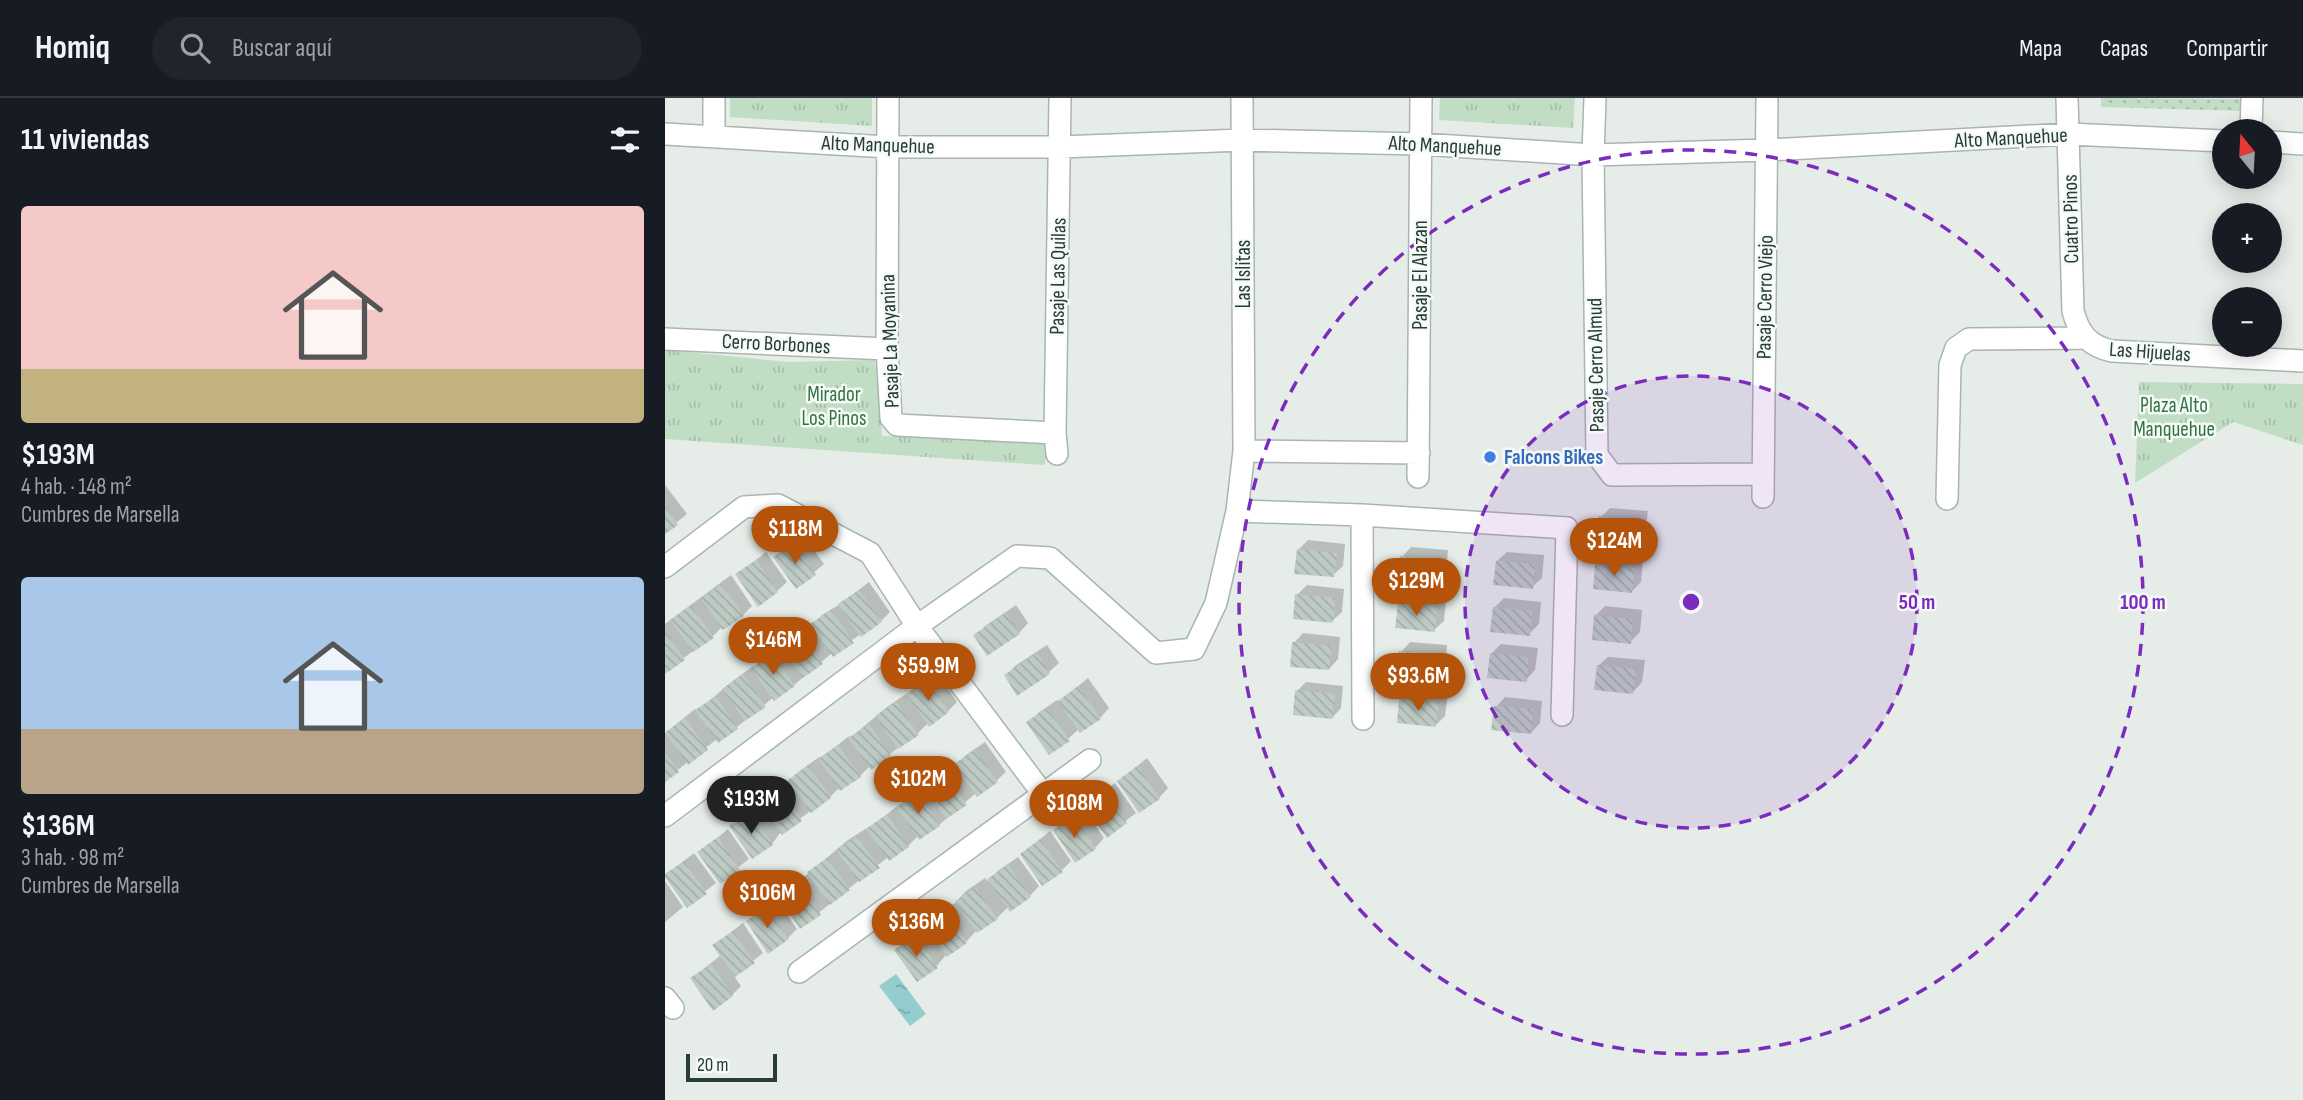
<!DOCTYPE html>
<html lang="es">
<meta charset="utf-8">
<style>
:root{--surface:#171b24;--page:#20242c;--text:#f1f3f6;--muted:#9ea1a6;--line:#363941;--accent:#b45309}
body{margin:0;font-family:"Sofia Sans Condensed",sans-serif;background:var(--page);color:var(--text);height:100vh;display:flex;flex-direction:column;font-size:26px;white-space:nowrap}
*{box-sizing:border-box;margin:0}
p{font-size:23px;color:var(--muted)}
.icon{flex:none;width:38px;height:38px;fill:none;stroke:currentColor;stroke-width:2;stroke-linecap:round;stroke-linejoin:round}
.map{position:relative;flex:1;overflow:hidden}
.drawer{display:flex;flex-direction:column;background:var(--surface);width:665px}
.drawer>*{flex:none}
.needle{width:46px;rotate:342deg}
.tools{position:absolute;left:1547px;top:21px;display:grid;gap:14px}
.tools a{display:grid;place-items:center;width:70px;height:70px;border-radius:50%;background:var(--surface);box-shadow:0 4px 18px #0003;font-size:35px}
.scale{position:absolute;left:21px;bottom:18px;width:91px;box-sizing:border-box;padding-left:7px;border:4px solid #263e34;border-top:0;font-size:19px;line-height:24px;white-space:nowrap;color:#263e34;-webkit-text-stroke:5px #f6faf7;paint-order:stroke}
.price{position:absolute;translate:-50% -60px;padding:0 16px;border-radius:24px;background:var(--accent);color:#fff;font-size:23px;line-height:46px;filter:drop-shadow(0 2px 4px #0008)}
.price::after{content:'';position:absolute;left:50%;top:42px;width:21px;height:16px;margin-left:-10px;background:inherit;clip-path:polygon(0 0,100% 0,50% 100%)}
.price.on{background:#222;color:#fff}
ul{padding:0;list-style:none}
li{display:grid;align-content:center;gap:14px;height:371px;padding:0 21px}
li span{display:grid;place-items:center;height:217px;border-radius:7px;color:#555}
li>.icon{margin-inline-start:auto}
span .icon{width:126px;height:126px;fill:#fffc;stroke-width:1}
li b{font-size:30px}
h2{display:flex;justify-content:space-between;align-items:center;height:84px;padding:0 21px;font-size:30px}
header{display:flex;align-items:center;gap:42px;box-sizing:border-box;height:98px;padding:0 35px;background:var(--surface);border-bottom:2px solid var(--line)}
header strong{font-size:33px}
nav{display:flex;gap:38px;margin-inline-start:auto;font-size:24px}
.search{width:490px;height:63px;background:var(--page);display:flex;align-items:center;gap:18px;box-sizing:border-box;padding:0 24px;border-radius:38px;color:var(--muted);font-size:26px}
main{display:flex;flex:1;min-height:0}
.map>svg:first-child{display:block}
.grass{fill:url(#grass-dots)}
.park{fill:url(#park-tufts)}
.water{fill:url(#water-ripples)}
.shadow{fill:#0003}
.building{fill:url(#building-back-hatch)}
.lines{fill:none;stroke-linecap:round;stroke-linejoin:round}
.minor-casing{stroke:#a9b5af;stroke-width:24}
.minor{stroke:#fff;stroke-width:21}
.ring{fill:none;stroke:#7b2cbf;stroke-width:3.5;stroke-dasharray:12 9}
.shop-dot{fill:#3f7fe0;stroke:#f6faf7;stroke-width:2.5}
.labels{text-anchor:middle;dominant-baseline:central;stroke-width:5;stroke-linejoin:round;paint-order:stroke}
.street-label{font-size:21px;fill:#263e34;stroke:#f6faf7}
.park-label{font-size:21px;fill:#337242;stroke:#f6faf7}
.shop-label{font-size:21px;font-weight:bold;fill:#366cbe;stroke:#f6faf7;text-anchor:start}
.centre{fill:#7b2cbf;stroke:#f6faf7;stroke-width:3.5}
.ring-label{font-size:21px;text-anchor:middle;font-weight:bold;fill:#7b2cbf;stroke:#f6faf7;stroke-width:5;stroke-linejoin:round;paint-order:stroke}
</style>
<header>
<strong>Homiq</strong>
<div class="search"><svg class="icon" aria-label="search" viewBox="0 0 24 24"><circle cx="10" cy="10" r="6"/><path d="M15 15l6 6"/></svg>Buscar aquí</div>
<nav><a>Mapa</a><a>Capas</a><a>Compartir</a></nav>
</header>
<main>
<section class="drawer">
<h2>11 viviendas<svg class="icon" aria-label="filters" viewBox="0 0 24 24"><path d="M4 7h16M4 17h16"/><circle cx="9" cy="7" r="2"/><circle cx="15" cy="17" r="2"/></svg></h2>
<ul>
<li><span style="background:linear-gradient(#f6c9c9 75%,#c2b280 0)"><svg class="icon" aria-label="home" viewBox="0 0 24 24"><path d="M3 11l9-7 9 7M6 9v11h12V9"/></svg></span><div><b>$193M</b><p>4 hab. · 148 m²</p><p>Cumbres de Marsella</p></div></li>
<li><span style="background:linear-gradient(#a9c7e8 70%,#b9a48a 0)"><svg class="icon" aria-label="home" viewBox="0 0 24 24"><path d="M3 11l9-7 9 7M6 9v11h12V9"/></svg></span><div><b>$136M</b><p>3 hab. · 98 m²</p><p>Cumbres de Marsella</p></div></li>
</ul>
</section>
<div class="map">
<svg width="1638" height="1002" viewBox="0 0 1638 1002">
<defs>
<pattern id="grass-dots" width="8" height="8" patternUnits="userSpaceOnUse" patternTransform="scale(1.75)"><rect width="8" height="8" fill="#c1ddc4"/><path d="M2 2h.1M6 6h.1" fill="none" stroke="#a6bfa9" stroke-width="1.8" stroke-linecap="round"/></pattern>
<pattern id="park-tufts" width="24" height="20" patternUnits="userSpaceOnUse" patternTransform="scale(1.75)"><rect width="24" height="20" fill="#c1ddc4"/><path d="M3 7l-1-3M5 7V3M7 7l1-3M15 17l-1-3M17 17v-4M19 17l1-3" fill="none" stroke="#a6bfa9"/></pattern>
<pattern id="water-ripples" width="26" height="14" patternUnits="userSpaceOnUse" patternTransform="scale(1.75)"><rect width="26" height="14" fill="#93cdce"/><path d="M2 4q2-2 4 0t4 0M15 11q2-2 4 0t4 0" fill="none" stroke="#78a8a8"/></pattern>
<pattern id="building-back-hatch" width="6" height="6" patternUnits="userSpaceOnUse" patternTransform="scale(1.75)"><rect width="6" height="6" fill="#becbc4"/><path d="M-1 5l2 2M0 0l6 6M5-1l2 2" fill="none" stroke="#a3afa9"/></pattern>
</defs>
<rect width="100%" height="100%" fill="#e6ede9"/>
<path class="grass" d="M1436,0L1575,1L1577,13L1436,9Z"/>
<path class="park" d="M65,0H207V28L65,19Z
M775,0H910L908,30L774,22Z
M0,252L124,264L210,262L217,338L382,346L380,367L0,341Z
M1474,284L1638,286V347L1568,324L1470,385Z"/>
<path class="water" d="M231,876L261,916L245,928L214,888Z"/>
<path class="shadow" d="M0,387L22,416L0,434Z
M945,410L983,413L980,436L971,445L936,419Z
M138,437L159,466L131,489L110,459Z
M643,442L680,446L678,468L668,477L633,452Z
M746,449L783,452L781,475L772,484L737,459Z
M101,454L122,484L112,493L72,477Z
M842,454L879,457L877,480L867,489L832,463Z
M941,457L978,461L976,484L967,493L932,467Z
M66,477L87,508L78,517L58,528L48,538L0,574V526Z
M204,484L225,514L216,523L167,555L129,587L109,599L72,629L53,642L52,641L0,682V635L30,611L32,613L69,582L88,568L89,570L127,539L146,526L147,527L157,517L177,505Z
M642,487L679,491L677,514L667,523L632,497Z
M744,496L781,500L779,523L769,532L734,506Z
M839,500L876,504L874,526L864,536L829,510Z
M351,507L363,525L354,535L323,556L311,538L320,528Z
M940,508L977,512L975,534L965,544L930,518Z
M638,535L675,539L673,561L664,571L629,545Z
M745,544L782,547L780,570L771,580L736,554Z
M836,546L873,550L870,572L861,582L826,556Z
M382,547L394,565L384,574L353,595L341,577L350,568Z
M943,559L980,562L977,584L968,594L933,568Z
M272,574L292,604L283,613L263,625L253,635L206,670L205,668L195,678L175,689L165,699L115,735L107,746L67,729L135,673L154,659L155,661L184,638L185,640L222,609L241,596L242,598Z
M423,580L444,610L435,620L414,631L403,641L364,625L373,615L392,602L394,604Z
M641,584L678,588L676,610L667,620L632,593Z
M745,592L783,596L780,618L771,627L736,602Z
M840,599L877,603L875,625L866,635L831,609Z
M320,644L341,674L331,683L311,695L274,727L253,738L243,748L224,761L223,759L136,829L115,799L183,742L202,730L203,732L232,708L233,710L270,679L289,666L290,667L301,657Z
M482,660L503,690L494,700L454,683Z
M450,685L471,715L442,737L421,707Z
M418,710L439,740L430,750L390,733Z
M63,731L84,761L55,783L35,754Z
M385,733L406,763L397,772L357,756Z
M29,755L51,785L22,807L1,777Z
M353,759L374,788L365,798L344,808L332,820L312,832L301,844L280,858L272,868L232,852L262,828L270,817L290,805L301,793L320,780L322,783L334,772Z
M0,783L18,809L0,824Z
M111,801L132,831L123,840L83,823Z
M78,825L98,855L69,878L76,888L67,897L27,880L56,857L49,847Z"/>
<path class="building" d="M0,408L13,427L0,436Z
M934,418L974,422L971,447L932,443Z
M128,445L151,477L131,491L108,459Z
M632,451L672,455L669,479L629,476Z
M735,458L774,461L772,486L732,482Z
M91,462L113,494L93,509L70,476Z
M831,463L870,466L868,491L828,487Z
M930,466L970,470L967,495L928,491Z
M56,486L79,518L58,532L36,500Z
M194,492L217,524L196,539L173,506Z
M630,496L670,500L668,525L628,521Z
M733,505L772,509L770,534L730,530Z
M26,507L49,540L28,554L5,522Z
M828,509L867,513L865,538L825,534Z
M166,512L189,545L168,559L145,526Z
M341,515L355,536L322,558L308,537Z
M929,517L968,521L966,546L927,542Z
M0,533L20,562L0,576Z
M135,534L158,566L138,580L115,548Z
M627,544L667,548L664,572L625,569Z
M734,553L774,556L771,581L731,577Z
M372,555L385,576L352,598L339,577Z
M825,555L864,559L862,584L822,580Z
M107,556L130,588L109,603L86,570Z
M932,567L971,571L968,596L929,592Z
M78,576L101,609L80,623L57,591Z
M261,582L284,614L264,629L241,596Z
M413,588L436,621L415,635L393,603Z
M630,592L670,596L667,621L628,617Z
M51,598L73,631L53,645L30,612Z
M734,601L774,605L771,629L732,625Z
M231,604L254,637L233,651L210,618Z
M829,608L868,611L866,636L826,632Z
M382,610L405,643L384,657L361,624Z
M20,620L43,652L23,667L0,635Z
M204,626L226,658L206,672L183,640Z
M173,647L196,679L175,693L153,661Z
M310,652L333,684L312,699L289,666Z
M0,654L14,674L0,684Z
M143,667L166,700L146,715L123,682Z
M472,668L495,701L474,715L452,683Z
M279,674L302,707L281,721L258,688Z
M114,690L137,723L117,737L94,704Z
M440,693L462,725L442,740L419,707Z
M252,695L275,728L254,742L231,709Z
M85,714L108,747L87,761L64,728Z
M222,716L244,749L224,763L201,731Z
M408,718L431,751L410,765L388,732Z
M192,738L215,770L194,784L171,752Z
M53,739L75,772L55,786L32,754Z
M375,741L398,774L377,788L355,756Z
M162,760L185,792L165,807L142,774Z
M19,763L42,796L22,810L0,779V776Z
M343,767L366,799L345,814L322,781Z
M133,784L156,817L135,831L113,798Z
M310,789L333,821L312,835L290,803Z
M101,809L124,841L103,856L81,823Z
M279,812L302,845L282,859L259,826Z
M68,833L90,865L70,879L47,847Z
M250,837L273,870L252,884L229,852Z
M46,866L68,898L48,913L25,880Z"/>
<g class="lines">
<defs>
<path id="minor" d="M223,0L222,251L226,320L232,327L390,335
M930,0L928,57L932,357L947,377L1098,376
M1402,0L1408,213C1414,236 1424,248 1447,253L1638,263
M1586,33L1587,0
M0,36L223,49H395L577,42L756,46L928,57L1102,52L1404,36L1559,43
M49,38V0
M1605,44L1638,46
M0,241L222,251
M579,353L754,355
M392,356L390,335L395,0
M753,379L756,0
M1098,399L1102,0
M1282,401L1285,267L1291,250L1304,241L1419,240
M572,413L697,417L902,430L897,617
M697,417L698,621
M0,469L79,409L113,407L205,455L252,528L378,696
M0,718L252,528L352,458L385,460L491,555L529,551L551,505L572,413L579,353L577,0
M134,874L425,662
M0,900L8,910"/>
</defs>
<use href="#minor" class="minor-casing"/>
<use href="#minor" class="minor"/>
</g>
<circle cx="1026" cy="504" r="226" fill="#7b2cbf" fill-opacity=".12"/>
<g class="ring">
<circle cx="1026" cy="504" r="226"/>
<circle cx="1026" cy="504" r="452"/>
</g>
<circle class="shop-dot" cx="825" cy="359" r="7"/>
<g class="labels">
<g class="street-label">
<text transform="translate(1346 40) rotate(-3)">Alto Manquehue</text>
<text transform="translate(213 47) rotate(2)">Alto Manquehue</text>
<text transform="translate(780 48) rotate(3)">Alto Manquehue</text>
<text transform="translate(1406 121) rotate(-91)">Cuatro Pinos</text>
<text transform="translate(578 176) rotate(-90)">Las Islitas</text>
<text transform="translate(755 177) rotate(-90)">Pasaje El Alazan</text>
<text transform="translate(393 178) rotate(-89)">Pasaje Las Quilas</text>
<text transform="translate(1100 199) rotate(-89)">Pasaje Cerro Viejo</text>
<text transform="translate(225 243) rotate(-92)">Pasaje La Moyanina</text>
<text transform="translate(111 246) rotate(3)">Cerro Borbones</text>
<text transform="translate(1485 254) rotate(4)">Las Hijuelas</text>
<text transform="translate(931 267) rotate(-91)">Pasaje Cerro Almud</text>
</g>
<g class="park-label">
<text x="169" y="296">Mirador<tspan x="169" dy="24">Los Pinos</tspan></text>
<text x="1509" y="307">Plaza Alto<tspan x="1509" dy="24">Manquehue</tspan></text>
</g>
<g class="shop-label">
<text x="839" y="359">Falcons Bikes</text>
</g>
</g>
<circle cx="1026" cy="504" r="10" class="centre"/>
<g class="ring-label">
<text x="1252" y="511">50 m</text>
<text x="1478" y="511">100 m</text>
</g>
</svg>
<div class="tools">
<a><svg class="needle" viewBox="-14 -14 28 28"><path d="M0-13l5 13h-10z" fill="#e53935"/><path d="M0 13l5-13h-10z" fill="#9ea1a6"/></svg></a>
<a>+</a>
<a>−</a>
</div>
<div class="scale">20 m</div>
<b class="price" style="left:130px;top:468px">$118M</b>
<b class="price" style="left:949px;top:480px">$124M</b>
<b class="price" style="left:751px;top:520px">$129M</b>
<b class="price" style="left:108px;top:579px">$146M</b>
<b class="price" style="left:263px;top:605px">$59.9M</b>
<b class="price" style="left:753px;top:615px">$93.6M</b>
<b class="price" style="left:253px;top:718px">$102M</b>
<b class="price on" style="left:86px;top:738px">$193M</b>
<b class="price" style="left:409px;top:742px">$108M</b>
<b class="price" style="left:102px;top:832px">$106M</b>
<b class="price" style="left:251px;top:861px">$136M</b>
</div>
</main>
